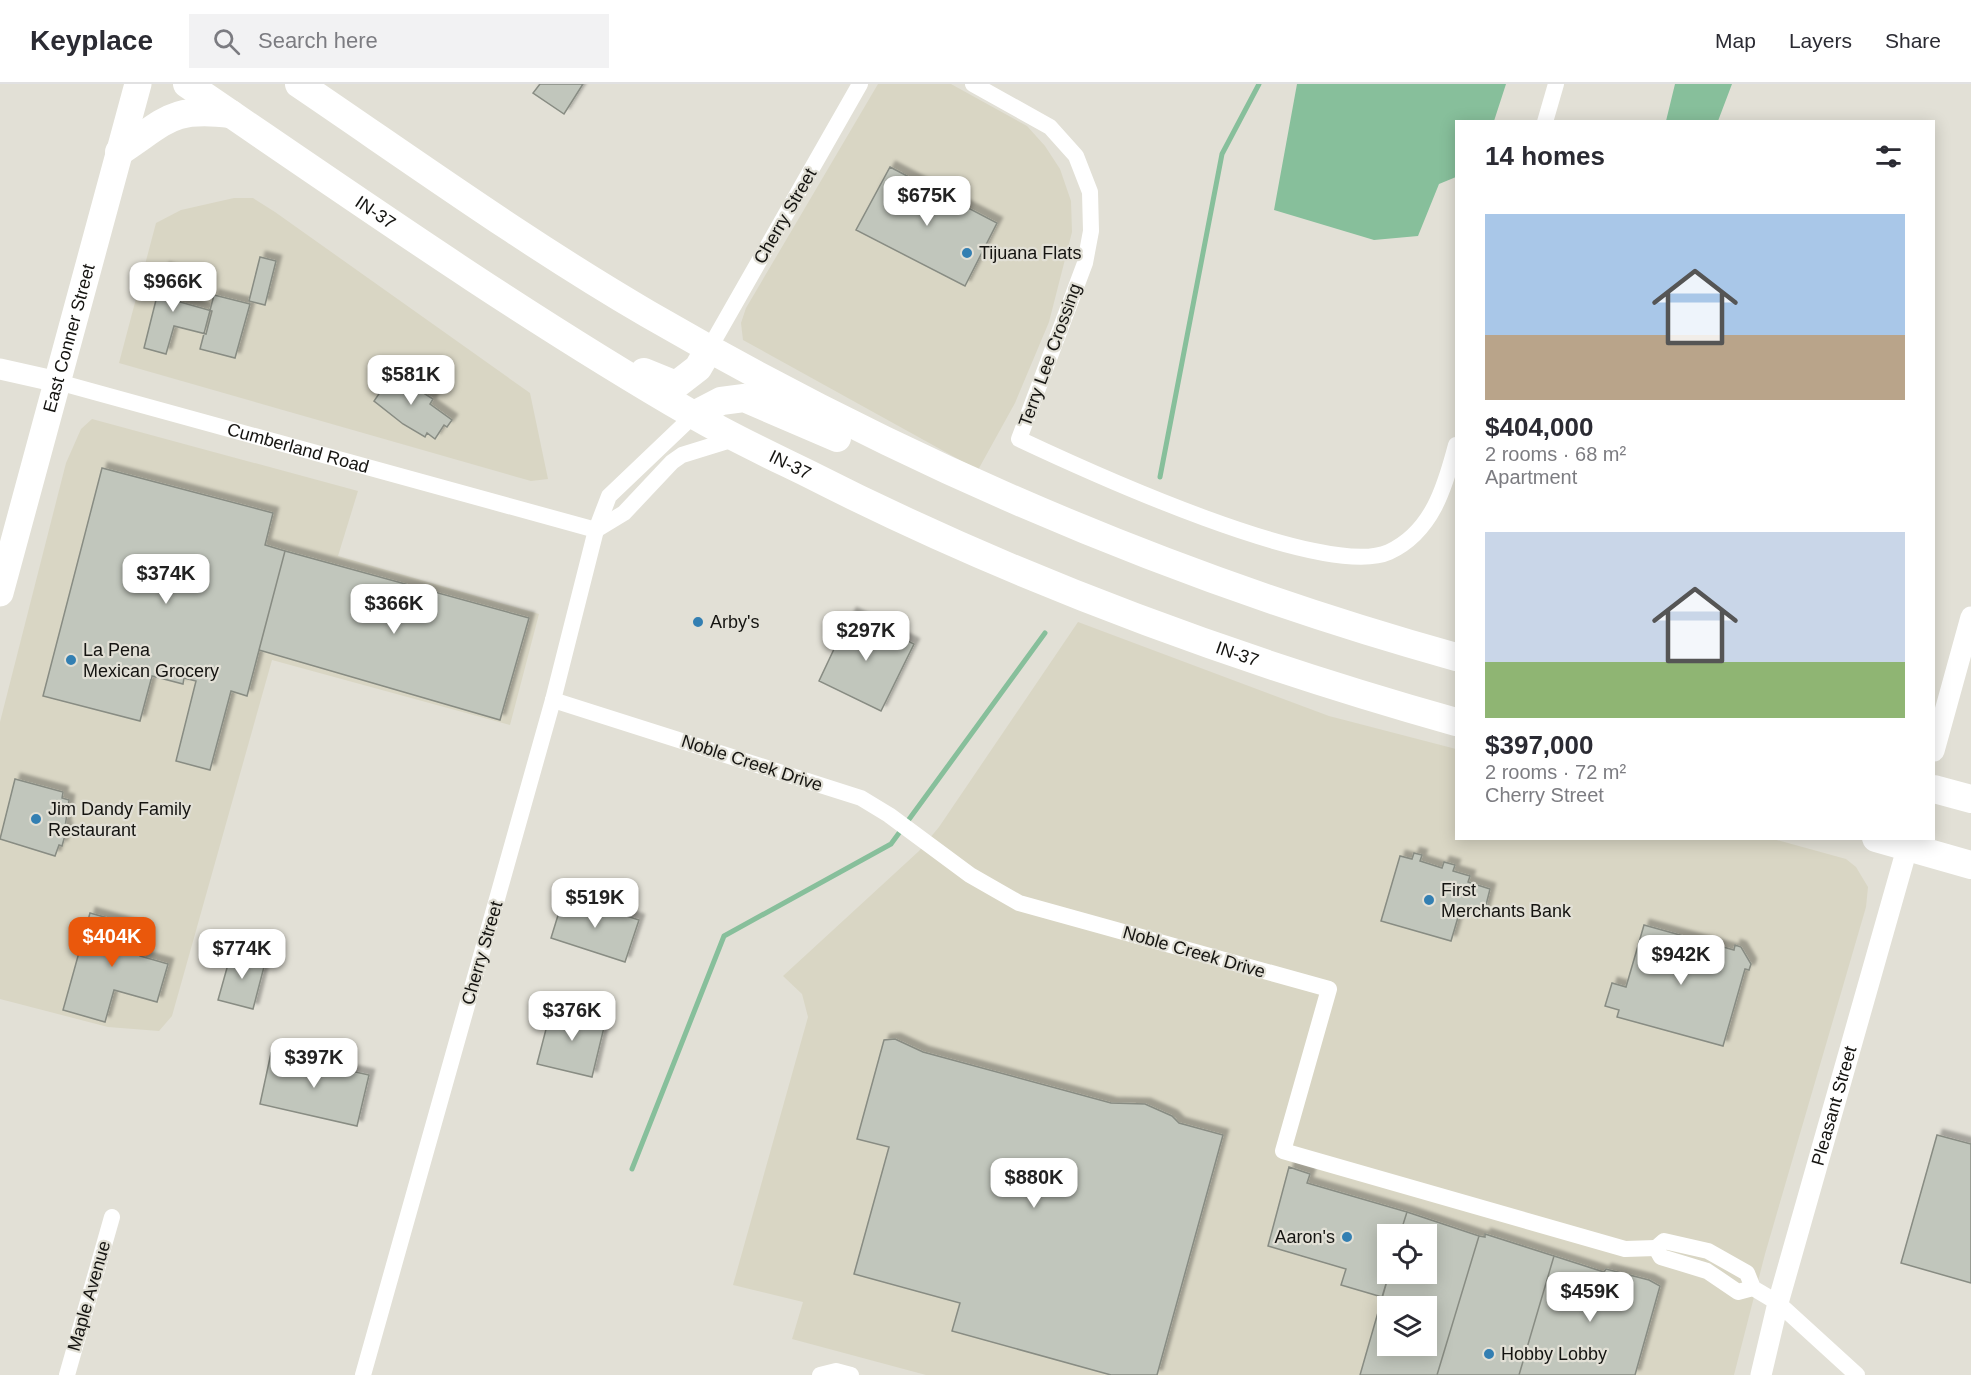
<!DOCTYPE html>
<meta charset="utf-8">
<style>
:root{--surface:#fff;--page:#f2f2f3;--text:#2b2b33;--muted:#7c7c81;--line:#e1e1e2;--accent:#ea580c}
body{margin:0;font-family:Helvetica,sans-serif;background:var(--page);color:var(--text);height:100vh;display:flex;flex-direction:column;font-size:22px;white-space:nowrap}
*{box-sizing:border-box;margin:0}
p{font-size:20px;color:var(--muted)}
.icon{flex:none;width:33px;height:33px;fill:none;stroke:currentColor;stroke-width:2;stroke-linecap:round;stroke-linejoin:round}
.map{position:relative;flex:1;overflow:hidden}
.sheet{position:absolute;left:1455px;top:36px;width:480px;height:720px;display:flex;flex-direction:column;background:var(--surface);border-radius:0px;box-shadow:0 3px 15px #0003}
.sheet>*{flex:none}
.controls{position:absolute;left:1377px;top:1140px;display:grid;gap:12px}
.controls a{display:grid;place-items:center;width:60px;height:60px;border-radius:0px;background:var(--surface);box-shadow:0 3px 15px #0003;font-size:30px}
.price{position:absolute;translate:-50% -51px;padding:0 14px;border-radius:12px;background:#fff;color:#222;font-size:20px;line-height:39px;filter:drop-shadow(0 2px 3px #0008)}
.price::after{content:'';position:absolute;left:50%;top:36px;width:18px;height:14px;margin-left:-9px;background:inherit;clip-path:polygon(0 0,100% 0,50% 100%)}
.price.on{background:var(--accent);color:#fff}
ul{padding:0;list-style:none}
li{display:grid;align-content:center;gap:12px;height:318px;padding:0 30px}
li span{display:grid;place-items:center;height:186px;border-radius:0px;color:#555}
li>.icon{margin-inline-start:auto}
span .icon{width:108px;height:108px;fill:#fffc;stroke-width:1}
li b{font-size:26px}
h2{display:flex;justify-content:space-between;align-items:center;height:72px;padding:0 30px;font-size:26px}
header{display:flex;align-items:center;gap:36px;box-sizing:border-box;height:84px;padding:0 30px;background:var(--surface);border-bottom:2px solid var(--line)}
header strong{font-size:28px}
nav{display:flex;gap:33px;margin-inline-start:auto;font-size:21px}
.search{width:420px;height:54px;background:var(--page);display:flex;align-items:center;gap:15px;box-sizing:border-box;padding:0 21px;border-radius:0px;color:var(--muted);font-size:22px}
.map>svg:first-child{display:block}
.built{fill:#d9d6c4;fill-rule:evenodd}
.water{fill:#87bf9b}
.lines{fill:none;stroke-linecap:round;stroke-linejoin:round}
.stream{stroke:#87bf9b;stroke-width:5}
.building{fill:#c1c6bc;stroke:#888c83;stroke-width:1.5;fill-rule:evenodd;filter:url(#shadow)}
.minor{stroke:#fff;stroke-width:16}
.tertiary{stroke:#fff;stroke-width:21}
.primary{stroke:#fff;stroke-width:27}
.trunk{stroke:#fff;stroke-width:28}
.poi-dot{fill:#337fb2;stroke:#e2e0d6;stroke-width:2}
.labels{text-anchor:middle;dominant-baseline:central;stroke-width:4.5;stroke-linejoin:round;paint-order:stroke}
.street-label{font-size:18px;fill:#151411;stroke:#e2e0d6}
.poi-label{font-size:18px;fill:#151411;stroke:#e2e0d6;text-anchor:start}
</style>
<header>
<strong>Keyplace</strong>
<div class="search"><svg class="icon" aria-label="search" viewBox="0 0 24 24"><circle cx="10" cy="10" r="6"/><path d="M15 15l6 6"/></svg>Search here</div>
<nav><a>Map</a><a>Layers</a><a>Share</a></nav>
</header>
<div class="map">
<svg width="1971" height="1291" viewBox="0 0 1971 1291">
<defs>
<filter id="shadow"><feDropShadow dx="5.5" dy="-5.5" stdDeviation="1.5" flood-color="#0004"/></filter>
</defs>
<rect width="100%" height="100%" fill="#e2e0d6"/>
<path class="built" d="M878,0H951L1027,42L1045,62L1060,85L1071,117L1072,148L1049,238L1015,319L978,386L743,256L741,239L746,224Z
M234,114H253L275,128L530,309L548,395L531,397L119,279L156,139L181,126Z
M92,335L358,407L338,472L539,530L510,641L272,576L172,932L159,947L108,943L0,915V638L66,379L81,345Z
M1078,538L1329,632L1456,665V754L1773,755L1846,775L1856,783L1868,803L1866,823L1765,1170L1734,1291H926L792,1255L803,1218L733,1201L808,933L802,910L783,892L919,767L939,743ZM1388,1150H1426V1190H1388ZM1388,1222H1426V1262H1388Z"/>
<path class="water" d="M1297,0H1506L1494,37L1456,38V93L1439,100L1418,152L1374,156L1274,126Z
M1675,0H1732L1718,37H1666Z"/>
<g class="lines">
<path class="stream" d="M1160,393L1222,70L1259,0
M632,1085L724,852L891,760L1045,549"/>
</g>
<path class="building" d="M540,0H583L564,30L533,9Z
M890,83L997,139L965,202L856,146Z
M260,173L276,177L265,221L249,217Z
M164,184L187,191L180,218L212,227L206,250L174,242L166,270L144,264Z
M214,211L250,220L235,274L200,265Z
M396,285L427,307L425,310L433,315L430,320L452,336L447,343L444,341L435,355L427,349L425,353L403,340L374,317Z
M102,384L273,429L265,461L285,467L247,612L231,607L210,686L176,677L196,597L184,594L183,600L152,592L140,637L43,612Z
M285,467L529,534L500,636L259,566Z
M851,529L914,560L881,627L819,597Z
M15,695L63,708L62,714L69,716L65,743L67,744L62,762L59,761L55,772L0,755Z
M1414,769L1422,771L1420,777L1442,784L1444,778L1455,781L1453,787L1470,792L1468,798L1490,805L1484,829L1461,823L1451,857L1381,837L1400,772L1412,775Z
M564,812L639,836L625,878L551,854Z
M90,829L147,845L140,872L168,880L157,918L114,906L105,938L63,926Z
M1644,841L1734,866L1735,861L1741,863L1751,880L1749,886L1745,885L1723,962L1617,933L1619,926L1605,922L1612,899L1626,903Z
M232,866L266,875L253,925L218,916Z
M552,922L606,935L592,993L537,980Z
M895,955L923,968L1111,1019L1145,1020L1172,1032L1179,1039L1223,1051L1157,1291H1111L952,1247L960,1219L854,1190L889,1063L857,1055L884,956Z
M271,969L369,991L357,1042L260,1020Z
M1937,1051L1971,1060V1199L1901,1179Z
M1289,1083L1310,1090L1307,1099L1407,1128L1400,1150H1388L1389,1190L1382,1213L1341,1201L1346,1185L1268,1162Z
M1407,1128L1479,1152L1437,1291H1360L1389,1190H1426V1150H1400ZM1388,1222H1426V1262H1388Z
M1485,1150L1554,1172L1519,1291H1437L1479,1152L1485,1153Z
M1554,1172L1604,1188L1606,1185L1649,1196L1660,1202L1635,1291H1519Z"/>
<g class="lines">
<g class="minor">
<path d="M973,0L1050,43L1076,72L1090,108L1091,147L1085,179L1019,355C1085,386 1325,497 1389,468C1432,448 1445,403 1456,361"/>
<path d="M1545,38L1556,0"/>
<path d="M709,265L860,0"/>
<path id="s1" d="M58,298L596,446"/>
<path d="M596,446L624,429L672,378L682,371L737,354"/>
<path d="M553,616L861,714L889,731L970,791L1019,819L1329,905L1283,1067L1625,1165L1656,1164"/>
<path d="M1753,1204L1738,1208L1707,1187L1661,1173L1656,1164L1664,1157L1708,1167L1747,1189L1753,1204L1778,1219L1857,1291"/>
<path d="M67,1291L112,1133"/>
<path d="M363,1291L553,616L596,446L609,412L694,331"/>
<path d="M820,1291L836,1287L851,1291"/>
</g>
<g class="tertiary">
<path d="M0,285L58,298"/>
<path d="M1934,667L1971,533"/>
<path id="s2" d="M1761,1291L1778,1219L1910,754"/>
</g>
<path class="primary" id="s3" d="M0,509L138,0"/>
<g class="trunk">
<path id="s4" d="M187,0C353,113 518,229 692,330C729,352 768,370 807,389C1015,495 1232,575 1456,638"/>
<path d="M299,0C414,78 528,160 648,230C903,378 1172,494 1456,573"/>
<path d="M119,68C168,36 170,23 231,30"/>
<path d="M644,288L676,301L698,284L709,265"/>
<path d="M694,331L721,317L744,314L837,354"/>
<path d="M1934,705L1971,715"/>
<path d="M1876,754L1971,781"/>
</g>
</g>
<g class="poi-dot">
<circle cx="967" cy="169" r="6"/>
<circle cx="698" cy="538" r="6"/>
<circle cx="71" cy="576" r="6"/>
<circle cx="36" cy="735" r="6"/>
<circle cx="1429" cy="816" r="6"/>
<circle cx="1347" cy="1153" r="6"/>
<circle cx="1489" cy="1270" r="6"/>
</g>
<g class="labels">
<g class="street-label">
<text stroke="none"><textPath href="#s4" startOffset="228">IN-37</textPath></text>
<text transform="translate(785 132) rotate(-60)">Cherry Street</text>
<text stroke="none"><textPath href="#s3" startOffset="264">East Conner Street</textPath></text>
<text transform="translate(1050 271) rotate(-70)">Terry Lee Crossing</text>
<text stroke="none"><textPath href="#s1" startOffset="249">Cumberland Road</textPath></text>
<text stroke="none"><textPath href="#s4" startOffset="714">IN-37</textPath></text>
<text stroke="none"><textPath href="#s4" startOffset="1200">IN-37</textPath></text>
<text transform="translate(752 679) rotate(18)">Noble Creek Drive</text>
<text transform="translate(1194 868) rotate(16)">Noble Creek Drive</text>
<text transform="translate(482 869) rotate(-74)">Cherry Street</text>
<text stroke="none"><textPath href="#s2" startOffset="279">Pleasant Street</textPath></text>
<text transform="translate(89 1212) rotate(-74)">Maple Avenue</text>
</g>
<g class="poi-label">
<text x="979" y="169">Tijuana Flats</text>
<text x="710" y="538">Arby's</text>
<text x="83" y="566">La Pena<tspan x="83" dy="21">Mexican Grocery</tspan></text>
<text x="48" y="725">Jim Dandy Family<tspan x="48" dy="21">Restaurant</tspan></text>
<text x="1441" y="806">First<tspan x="1441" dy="21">Merchants Bank</tspan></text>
<text x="1335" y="1153" text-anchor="end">Aaron's</text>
<text x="1501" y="1270">Hobby Lobby</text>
</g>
</g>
</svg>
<div class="controls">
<a><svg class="icon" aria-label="locate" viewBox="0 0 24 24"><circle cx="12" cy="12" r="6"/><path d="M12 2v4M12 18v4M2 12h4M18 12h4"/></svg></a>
<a><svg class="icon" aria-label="layers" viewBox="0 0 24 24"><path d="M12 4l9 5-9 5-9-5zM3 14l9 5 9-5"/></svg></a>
</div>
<b class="price" style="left:927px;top:143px">$675K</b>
<b class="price" style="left:173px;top:229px">$966K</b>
<b class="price" style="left:411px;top:322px">$581K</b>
<b class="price" style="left:166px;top:521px">$374K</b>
<b class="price" style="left:394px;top:551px">$366K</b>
<b class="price" style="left:866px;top:578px">$297K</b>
<b class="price" style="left:595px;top:845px">$519K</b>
<b class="price on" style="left:112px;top:884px">$404K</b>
<b class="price" style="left:242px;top:896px">$774K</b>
<b class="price" style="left:1681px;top:902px">$942K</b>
<b class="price" style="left:572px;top:958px">$376K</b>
<b class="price" style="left:314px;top:1005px">$397K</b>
<b class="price" style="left:1034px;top:1125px">$880K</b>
<b class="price" style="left:1590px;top:1239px">$459K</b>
<section class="sheet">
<h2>14 homes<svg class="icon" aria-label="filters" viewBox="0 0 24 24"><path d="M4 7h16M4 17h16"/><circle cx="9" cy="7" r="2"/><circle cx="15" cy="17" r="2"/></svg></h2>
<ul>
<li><span style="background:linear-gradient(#a9c7e8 65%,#b9a48a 0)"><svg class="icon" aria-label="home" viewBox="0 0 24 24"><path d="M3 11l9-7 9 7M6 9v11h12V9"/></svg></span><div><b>$404,000</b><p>2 rooms · 68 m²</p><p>Apartment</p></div></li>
<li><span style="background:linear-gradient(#c9d6e8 70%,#8fb573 0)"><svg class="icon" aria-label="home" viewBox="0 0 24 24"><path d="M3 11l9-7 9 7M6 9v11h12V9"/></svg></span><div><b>$397,000</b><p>2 rooms · 72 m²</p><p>Cherry Street</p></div></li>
</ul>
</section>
</div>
